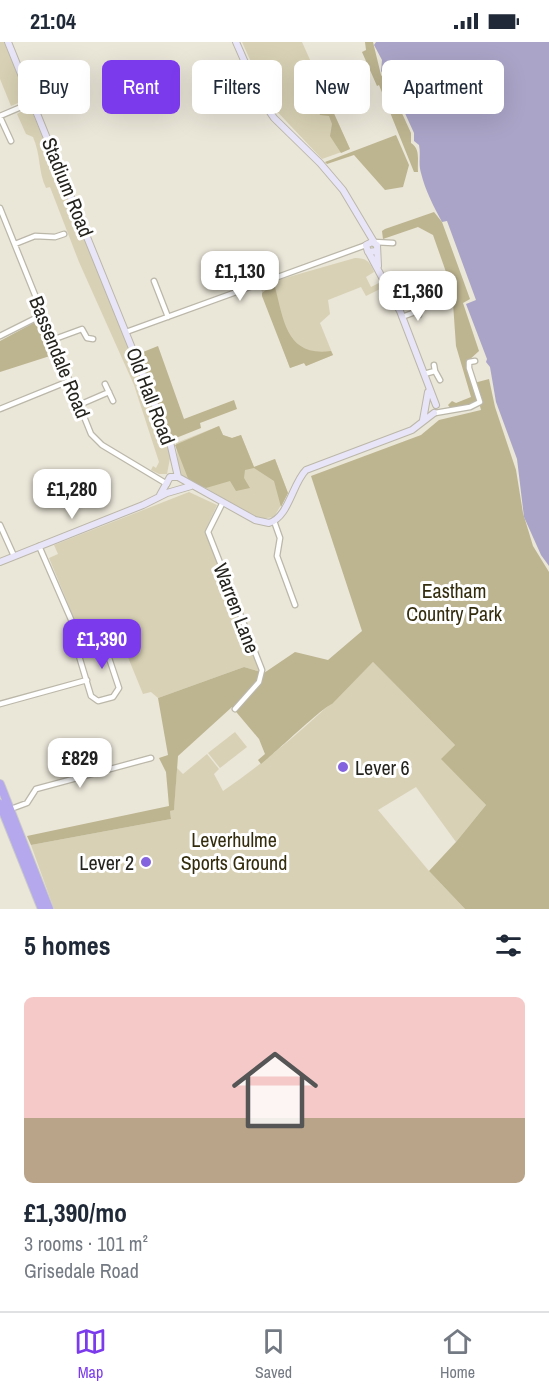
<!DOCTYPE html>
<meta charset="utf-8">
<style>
:root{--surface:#fff;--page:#f6f6f7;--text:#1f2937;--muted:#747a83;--line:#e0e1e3;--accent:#7c3aed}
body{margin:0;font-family:"Archivo Narrow",sans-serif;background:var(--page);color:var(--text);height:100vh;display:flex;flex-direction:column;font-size:22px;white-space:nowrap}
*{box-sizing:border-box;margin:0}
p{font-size:20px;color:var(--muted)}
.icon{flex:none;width:33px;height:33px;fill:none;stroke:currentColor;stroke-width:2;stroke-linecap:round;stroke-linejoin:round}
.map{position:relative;height:867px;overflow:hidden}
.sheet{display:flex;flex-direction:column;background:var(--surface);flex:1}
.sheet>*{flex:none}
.banner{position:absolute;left:18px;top:18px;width:513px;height:54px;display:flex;gap:12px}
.price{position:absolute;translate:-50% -51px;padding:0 14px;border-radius:12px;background:#fff;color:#222;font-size:20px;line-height:39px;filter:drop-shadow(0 2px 3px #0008)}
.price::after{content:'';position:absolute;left:50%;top:36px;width:18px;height:14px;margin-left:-9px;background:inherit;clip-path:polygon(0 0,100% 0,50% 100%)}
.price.active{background:var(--accent);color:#fff}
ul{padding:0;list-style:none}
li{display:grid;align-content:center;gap:12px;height:318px;padding:0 24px}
li span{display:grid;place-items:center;height:186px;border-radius:9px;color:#555}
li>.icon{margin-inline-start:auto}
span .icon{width:108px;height:108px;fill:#fffc;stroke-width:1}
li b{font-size:26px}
h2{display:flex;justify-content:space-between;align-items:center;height:72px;padding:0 24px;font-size:26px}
.tag{padding:0 21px;border-radius:9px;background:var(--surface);box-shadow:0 6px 24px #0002;font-size:21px;line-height:54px}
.tag.active{background:var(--accent);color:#fff}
.status{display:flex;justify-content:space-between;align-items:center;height:42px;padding:0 30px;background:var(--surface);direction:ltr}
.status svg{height:16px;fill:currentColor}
.dock{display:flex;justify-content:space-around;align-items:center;height:84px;border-top:2px solid var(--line);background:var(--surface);font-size:16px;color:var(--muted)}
.dock a{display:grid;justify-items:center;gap:3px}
.dock .active{color:var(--accent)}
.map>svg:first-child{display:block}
.green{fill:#d8d1b5}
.forest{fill:#bdb490}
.water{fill:#aaa5c8}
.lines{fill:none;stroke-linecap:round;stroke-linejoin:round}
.street-casing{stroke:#bbb7a9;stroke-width:7}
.secondary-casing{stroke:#bbb7a9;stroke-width:8}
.highway-casing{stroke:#cacac9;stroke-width:10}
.street{stroke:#fff;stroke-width:4.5}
.secondary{stroke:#e9e5f9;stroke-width:6}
.highway{stroke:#b5a8ec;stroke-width:8}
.poi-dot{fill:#8363de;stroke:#fff;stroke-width:2}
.labels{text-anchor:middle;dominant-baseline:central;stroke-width:6;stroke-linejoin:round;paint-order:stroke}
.street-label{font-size:20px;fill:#24231d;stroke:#fff}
.park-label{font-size:20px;fill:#332c0d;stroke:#fff}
.poi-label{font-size:20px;fill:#24231d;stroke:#fff;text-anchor:start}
</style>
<div class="status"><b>21:04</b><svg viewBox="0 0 49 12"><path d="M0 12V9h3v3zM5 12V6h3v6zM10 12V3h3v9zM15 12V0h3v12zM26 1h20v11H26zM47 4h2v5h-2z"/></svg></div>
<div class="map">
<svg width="549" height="867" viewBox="0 0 549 867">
<rect width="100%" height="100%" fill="#eae6d8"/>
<path class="green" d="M0,0H4L26,53L23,59L11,64L0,37Z
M242,0H302L350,107L322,117L270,62Z
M25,67H31L163,389L171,411L167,432H159L151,428L153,424L156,426L159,420L134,343L79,220L50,145L46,146C38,129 41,113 33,95L26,92L17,72Z
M355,216C366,216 370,219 374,230L366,235L371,245L379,241L382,246L366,254L361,245L328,258L330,272L320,281L333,313L306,324L304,321L290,326L261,247L264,242Z
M219,384L223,393L232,396L241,393L254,425L275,417L288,451L274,475L259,477L206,446L189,439L179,431L176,401Z
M189,450L217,463L205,489L261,630L244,625L158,656L151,650L143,652L116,586L83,598L49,516L58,512L54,503Z
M373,620L455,703L442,717L486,763L456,800L416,745L378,768L429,829L465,867H54L31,803L171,777L170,769L174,767L177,726L183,732L207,712L219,727L214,732L223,749C278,711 327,667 373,620Z
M235,690L247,705L220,726L208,711Z"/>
<path class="forest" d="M365,0H373L381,33L390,45L411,91V101C421,107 417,119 418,130H414L379,43L377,44L362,10L366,8Z
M326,54L350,107L341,111L330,94L332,82L329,74L320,73L318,67Z
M396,93L409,123L403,145L385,148L354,113L327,122L325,120Z
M434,170L442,180L470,257L463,261L479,309L468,319L477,361L451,367L448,363L452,359L456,361L471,355L456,304L452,247L433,193L418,185L383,197L382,189L385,187Z
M270,245H275C284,280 287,315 331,309L333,313L306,324L304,321L290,326L262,254V251Z
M39,278L53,313L0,330V299Z
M158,304L184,377L234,358L237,367L200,381L201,386L176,396L171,395L138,312Z
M489,337L495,365L516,428L523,471L533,504L549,530V867H465L429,829L456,800L486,763L441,717L455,703L373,620L332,662C324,664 274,712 261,722L258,718L265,712L259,697L232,665L178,714L174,768L170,769L171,777L31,803L27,794L169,764L166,730L159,716L168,713L158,656L244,625L264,631L295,610L328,618L362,589L311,434L421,393L439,378L481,368L474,341Z
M219,384L223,393L232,396L241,393L254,425L275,417L288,451L281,465L274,439L254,426L245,428L244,436L250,446L236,449L230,439L206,446L189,439L175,403Z"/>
<path class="water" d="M376,0H549V524L541,513L524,475L517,417L496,360L490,325L486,320L487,317L466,262L476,258L447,179L442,180C434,165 425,148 421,131C418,121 421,113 419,103L414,99V91L393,45L381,29L382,18L374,3Z"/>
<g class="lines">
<defs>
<path id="street" d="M0,74L33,60
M0,75L11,99
M0,166L91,392L102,403L167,442
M374,200L393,201
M15,202L35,194L55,195L64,192
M154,239L168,275
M402,275L418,269L419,273
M126,290L366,203
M0,294L42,273
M52,298L82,287L87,296L93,297
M435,329L440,338
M424,332L435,329L434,323
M105,342L113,359
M79,363L109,350
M0,367L69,339
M435,371L470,365L480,360L469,326V320L475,319
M223,460L208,490L262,628L259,640L235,667
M274,479L280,496L277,514L295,563
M0,483L14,514
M39,504L73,582L76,604L91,654L98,659L113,655L119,646L103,598L76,604
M0,662L87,638
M8,768L27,761L36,747L151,716"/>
<path id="secondary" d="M8,0L170,400L178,435
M236,0L261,57L274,76L320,121L343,148L374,200
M376,209L368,210L366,203L372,200L377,203L378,224
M369,211L400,269L436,363
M423,378L428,350
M178,435L255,478L269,481C289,475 292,442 306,428L412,388L434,371
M160,453L170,435H178
M0,520L143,463L167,451L191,444"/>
<path id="highway" d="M0,742L49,867
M0,762L42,867"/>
</defs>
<use href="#street" class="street-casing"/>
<use href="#secondary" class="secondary-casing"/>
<use href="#highway" class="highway-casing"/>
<use href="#street" class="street"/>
<use href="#secondary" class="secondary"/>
<use href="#highway" class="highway"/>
</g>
<g class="poi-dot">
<circle cx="343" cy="725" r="6"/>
<circle cx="146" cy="820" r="6"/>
</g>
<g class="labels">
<g class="street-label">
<text transform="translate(68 145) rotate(68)">Stadium Road</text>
<text transform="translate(60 315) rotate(68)">Bassendale Road</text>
<text transform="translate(151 354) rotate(69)">Old Hall Road</text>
<text transform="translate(237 566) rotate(69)">Warren Lane</text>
</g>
<g class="park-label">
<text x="454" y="548">Eastham<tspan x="454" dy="23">Country Park</tspan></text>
<text x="234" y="797">Leverhulme<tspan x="234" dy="23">Sports Ground</tspan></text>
</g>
<g class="poi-label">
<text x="355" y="725">Lever 6</text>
<text x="134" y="820" text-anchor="end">Lever 2</text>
</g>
</g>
</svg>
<b class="price" style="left:240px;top:260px">£1,130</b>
<b class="price" style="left:418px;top:280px">£1,360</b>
<b class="price" style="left:72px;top:478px">£1,280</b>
<b class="price active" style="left:102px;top:628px">£1,390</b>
<b class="price" style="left:80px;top:747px">£829</b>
<div class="banner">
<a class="tag">Buy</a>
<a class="tag active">Rent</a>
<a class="tag">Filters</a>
<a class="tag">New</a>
<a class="tag">Apartment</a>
</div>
</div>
<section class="sheet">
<h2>5 homes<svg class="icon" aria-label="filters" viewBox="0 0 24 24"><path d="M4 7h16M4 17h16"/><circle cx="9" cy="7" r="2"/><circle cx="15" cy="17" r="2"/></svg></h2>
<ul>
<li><span style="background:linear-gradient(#f6c9c9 65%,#b9a48a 0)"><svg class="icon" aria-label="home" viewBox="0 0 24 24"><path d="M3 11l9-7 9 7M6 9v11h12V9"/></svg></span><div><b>£1,390/mo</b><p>3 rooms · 101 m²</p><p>Grisedale Road</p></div></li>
</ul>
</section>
<nav class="dock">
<a class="active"><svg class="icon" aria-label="map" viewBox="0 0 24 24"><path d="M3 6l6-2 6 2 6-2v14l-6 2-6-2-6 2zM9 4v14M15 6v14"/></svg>Map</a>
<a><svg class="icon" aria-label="saved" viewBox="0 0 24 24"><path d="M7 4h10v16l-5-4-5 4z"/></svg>Saved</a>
<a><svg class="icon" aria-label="home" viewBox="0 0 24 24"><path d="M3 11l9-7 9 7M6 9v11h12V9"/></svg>Home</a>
</nav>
